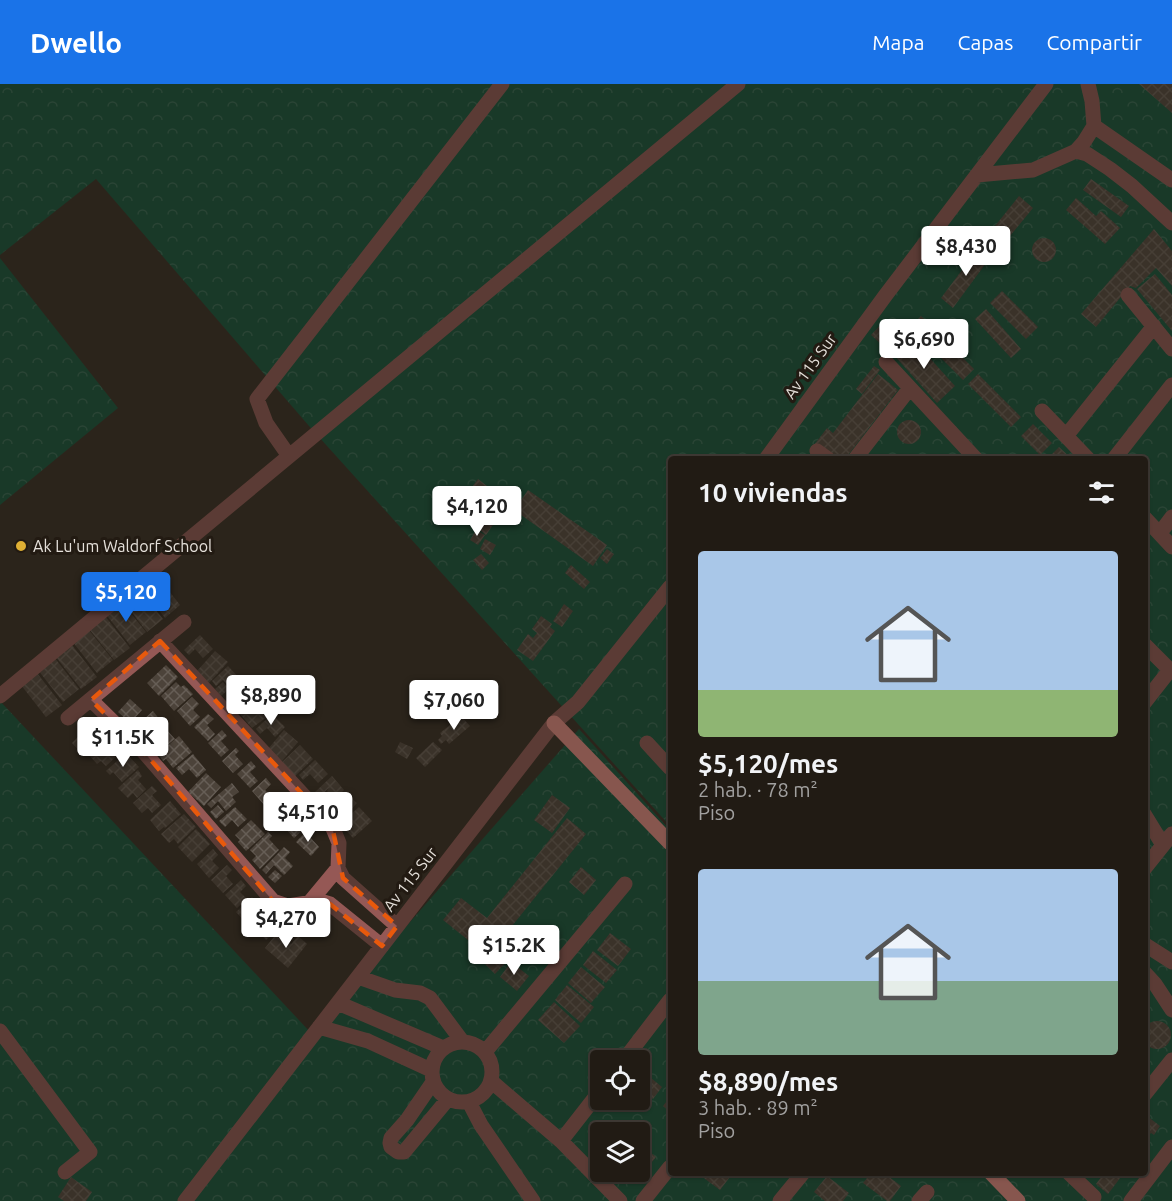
<!DOCTYPE html>
<html lang="es">
<meta charset="utf-8">
<style>
:root{--surface:#211b14;--page:#29241d;--text:#f1f3f6;--muted:#a2a1a0;--line:#3e3934;--accent:#1a73e8}
body{margin:0;font-family:Ubuntu,sans-serif;background:var(--page);color:var(--text);height:100vh;display:flex;flex-direction:column;font-size:22px;white-space:nowrap}
*{box-sizing:border-box;margin:0}
p{font-size:20px;color:var(--muted)}
.icon{flex:none;width:33px;height:33px;fill:none;stroke:currentColor;stroke-width:2;stroke-linecap:round;stroke-linejoin:round}
.map{position:relative;flex:1;overflow:hidden}
.panel{position:absolute;left:668px;top:372px;width:480px;height:720px;display:flex;flex-direction:column;background:var(--surface);border-radius:6px;box-shadow:0 2px 4px #0004,0 0 0 2px var(--line)}
.panel>*{flex:none}
.buttons{position:absolute;left:590px;top:966px;display:grid;gap:12px}
.buttons a{display:grid;place-items:center;width:60px;height:60px;border-radius:6px;background:var(--surface);box-shadow:0 2px 4px #0004,0 0 0 2px var(--line);font-size:30px}
.price{position:absolute;translate:-50% -51px;padding:0 14px;border-radius:6px;background:#fff;color:#222;font-size:20px;line-height:39px;filter:drop-shadow(0 2px 3px #0008)}
.price::after{content:'';position:absolute;left:50%;top:36px;width:18px;height:14px;margin-left:-9px;background:inherit;clip-path:polygon(0 0,100% 0,50% 100%)}
.price.selected{background:var(--accent);color:#fff}
ul{padding:0;list-style:none}
li{display:grid;align-content:center;gap:12px;height:318px;padding:0 30px}
li span{display:grid;place-items:center;height:186px;border-radius:6px;color:#555}
li>.icon{margin-inline-start:auto}
span .icon{width:108px;height:108px;fill:#fffc;stroke-width:1}
li b{font-size:26px}
h2{display:flex;justify-content:space-between;align-items:center;height:72px;padding:0 30px;font-size:26px}
header{display:flex;align-items:center;gap:36px;box-sizing:border-box;height:84px;padding:0 30px;background:var(--accent);color:#fff}
header strong{font-size:28px}
nav{display:flex;gap:33px;margin-inline-start:auto;font-size:21px}
.map>svg:first-child{display:block}
.forest{fill:url(#forest-crowns);fill-rule:evenodd}
.building{fill:url(#building-cross-hatch)}
.lines{fill:none;stroke-linecap:round;stroke-linejoin:round}
.minor{stroke:#955855;stroke-width:15}
.major{stroke:#f6928c;stroke-width:15}
.marked{fill:none;stroke:#e8590c;stroke-width:4.5;stroke-dasharray:12 8;stroke-linejoin:round}
.poi-dot{fill:#dfb034;stroke:#221a12;stroke-width:2}
.labels{text-anchor:middle;dominant-baseline:central;stroke-width:6;stroke-linejoin:round;paint-order:stroke}
.street-label{font-size:16px;fill:#e5e0da;stroke:#221a12}
.poi-label{font-size:16px;fill:#e5e0da;stroke:#221a12;text-anchor:start}
</style>
<header>
<strong>Dwello</strong>
<nav><a>Mapa</a><a>Capas</a><a>Compartir</a></nav>
</header>
<div class="map">
<svg width="1172" height="1117" viewBox="0 0 1172 1117">
<defs>
<pattern id="forest-crowns" width="20" height="18" patternUnits="userSpaceOnUse" patternTransform="scale(1.5)"><rect width="20" height="18" fill="#035238"/><path d="M2 6a3 3 0 1 1 6 0M12 15a3 3 0 1 1 6 0" fill="none" stroke="#286b54"/></pattern>
<pattern id="building-cross-hatch" width="8" height="8" patternUnits="userSpaceOnUse" patternTransform="scale(1.5)"><rect width="8" height="8" fill="#4c433a"/><path d="M0 0l8 8M0 8l8-8" fill="none" stroke="#665e56"/></pattern>
</defs>
<rect width="100%" height="100%" fill="#2c241b"/>
<path class="forest" d="M0,0H1172V1117H1010L985,1089H1144V375H670V742L309,342L96,95L0,171Z
M0,174L118,324L0,421Z
M0,617L312,950L579,645L670,746V1089H983L1009,1117H0ZM600,976H639V1016H600ZM600,1048H639V1088H600Z"/>
<path class="building" d="M1139,0H1172V29Z
M1091,95L1129,122L1121,133L1083,106Z
M1019,112L1033,124L997,168L983,157Z
M1076,114L1096,132L1101,127L1120,144L1105,160L1066,126Z
M1154,145L1172,167V202L1156,184L1136,204L1130,202L1096,243L1081,230Z
M1032 166a12 12 0 1 1 24 0a12 12 0 1 1-24 0Z
M980,162L992,171L953,224L941,214Z
M1155,190L1172,211V247L1137,205Z
M1002,207L1038,243L1026,255L990,219Z
M986,225L1021,265L1011,274L975,235Z
M921,232L974,285L963,296L910,243Z
M883,238L895,249L883,262L871,251Z
M910,252L955,302L937,319L892,269Z
M874,282L880,286L862,310L856,305Z
M878,290L898,306L845,375H832L814,361L827,344L833,349Z
M978,290L1021,333L1011,343L968,300Z
M897 348a12 12 0 1 1 24 0a12 12 0 1 1-24 0Z
M1033,340L1052,359L1040,371L1021,352Z
M1059,363L1072,375H1047Z
M478,395L487,402L469,426L460,419Z
M528,406L607,461L593,482L514,426Z
M482,418L500,431L486,451L468,437Z
M476,446L485,451L478,461L470,456Z
M485,455L496,461L490,471L480,465Z
M607,465L614,470L607,480L600,474Z
M481,470L489,479L482,486L473,476Z
M571,481L590,498L584,505L565,489Z
M155,489L180,521L165,534L140,502Z
M138,503L163,535L147,548L122,516Z
M121,517L146,548L130,561L105,529Z
M564,520L573,527L562,543L553,537Z
M105,532L130,564L114,576L89,545Z
M541,532L552,540L550,543L555,547L533,577L517,566L528,550L533,554L537,549L532,545Z
M88,545L113,576L97,589L72,557Z
M200,551L213,565L203,574L195,565L189,571L184,566Z
M72,561L97,593L81,605L56,573Z
M215,567L228,578L209,599L197,587Z
M54,573L79,605L63,618L38,586Z
M166,581L178,593L159,612L147,599Z
M228,582L241,596L231,605L223,596L216,602L212,597Z
M37,589L62,621L46,633L21,601Z
M176,598L181,603L184,601L193,610L174,627L161,612Z
M223,598L229,605L221,612L215,605Z
M243,598L256,612L246,621L238,612L231,618L227,613Z
M267,606L277,618L269,625L272,629L252,644L240,630Z
M192,613L199,620L193,626L200,633L190,642L177,627Z
M130,615L142,626L130,639L118,628Z
M153,627L164,641L152,651L150,648L143,654L134,644Z
M208,630L214,635L207,641L215,650L208,657L194,643Z
M272,630L285,643L275,653L267,644L260,650L256,645Z
M461,632L470,642L449,660L446,656L441,660L438,656L442,652L440,649Z
M93,637L107,650L88,670L80,663L78,665L72,659Z
M165,644L175,655L165,663L160,657L153,663L149,658Z
M222,646L227,652L221,657L229,666L221,673L208,659Z
M284,646L298,658L282,677L268,665Z
M110,652L123,666L106,682L101,677L97,680L89,671Z
M179,652L192,668L173,684L166,675L163,677L158,670Z
M400,658L413,664L407,675L395,668Z
M433,658L442,666L425,683L416,674Z
M300,661L313,675L294,693L281,679Z
M236,664L239,667L235,671L243,680L233,689L222,677Z
M126,669L139,683L122,698L113,688L110,691L106,687Z
M193,670L206,686L197,694L189,685L182,691L176,684Z
M315,676L328,690L318,699L310,690L303,696L299,691Z
M251,677L256,683L250,688L258,697L250,704L237,690Z
M138,686L142,692L138,696L146,705L137,714L133,709L128,714L118,704Z
M206,689L221,703L204,722L188,708Z
M332,692L344,706L335,715L327,707L329,704L318,714L314,709Z
M266,694L271,700L265,706L273,714L265,722L252,707Z
M232,699L239,708L232,713L236,718L226,727L218,717L211,724L207,720Z
M152,702L157,707L152,711L161,721L152,729L148,724L142,729L133,719Z
M325,709L331,714L324,721L319,716Z
M345,709L357,719L338,740L327,730Z
M280,710L285,716L279,721L287,730L279,738L266,723Z
M552,711L570,724L552,749L534,736Z
M170,717L181,730L165,744L164,743L159,747L150,736Z
M218,721L224,728L216,735L210,728Z
M235,723L247,735L238,743L232,736L225,743L219,737Z
M359,723L372,737L353,754L340,740Z
M295,727L300,732L296,736L304,745L294,754L281,740Z
M184,730L196,743L178,760L174,755L169,759L161,750Z
M567,734L586,750L488,872L443,836L461,814L487,834Z
M251,736L265,750L246,767L238,758L240,756L235,751Z
M309,744L312,746L308,751L319,763L311,772L296,758Z
M196,745L210,760L192,778L178,763Z
M268,748L272,752L269,755L279,766L260,785L252,776L256,772L250,766Z
M284,763L290,768L285,774L293,782L284,791L274,781L266,790L262,786Z
M213,765L218,771L212,777L219,784L209,794L197,780Z
M227,781L232,786L226,792L233,800L223,809L211,796Z
M581,783L596,796L584,811L569,798Z
M275,786L282,792L275,799L268,793Z
M241,796L246,802L240,808L247,815L237,824L225,811Z
M252,813L257,818L251,824L258,832L248,841L236,828Z
M270,828L275,834L269,839L276,847L266,856L254,843Z
M277,849L291,860L298,852L307,860L288,884L265,864Z
M610,849L631,865L618,882L597,866Z
M499,865L510,874L495,890L485,880Z
M593,867L617,886L606,899L583,881Z
M511,878L529,892L517,907L500,893Z
M581,883L605,903L591,919L568,899Z
M567,901L594,923L581,939L555,916Z
M554,918L580,942L564,959L538,936Z
M1143 951a14 14 0 1 1 28 0a14 14 0 1 1-28 0Z
M639,984L662,1003L653,1015L639,1003Z
M670,1013V1028L663,1022Z
M1147,1032L1160,1042L1154,1051L1151,1049L1144,1057V1036Z
M639,1059L656,1073L645,1087L639,1081Z
M697,1089H725L730,1093L720,1106Z
M871,1089H884L901,1102L890,1117H887L863,1099Z
M1104,1089H1124L1108,1110L1096,1100Z
M827,1092L849,1109L843,1117H825L814,1108Z
M71,1093L92,1108L86,1117H64L58,1113Z"/>
<g class="lines">
<path class="minor" d="M1088,0L1092,17L1094,42L1172,96
M1076,67L1084,58L1094,42
M977,91L1033,86L1076,67L1087,70L1110,85L1132,102L1172,139
M1128,211L1172,265
M886,278L976,375
M1042,327L1088,375
M1066,352L1154,242
M817,367L828,375
M289,372L266,339L257,315L502,0
M766,375L885,212L1046,0
M855,375L910,304
M1114,375L1172,301
M1144,433L1172,463
M1160,449L1172,433
M160,557L332,742L339,759L338,784L343,794L397,842
M1145,561L1172,588
M0,612L738,0
M91,616L143,667L273,817L288,822L320,817L330,820L382,862
M1144,619L1170,586
M68,634L184,538
M647,659L670,684
M1144,730L1163,761
M1144,785L1172,750
M309,819L338,784
M1144,860L1172,878
M1144,888L1155,900L1172,926
M358,893L395,906L420,909L430,914L462,957
M338,919L443,964
M319,943L368,957L431,986
M0,947L90,1068L65,1088
M432 988a30 30 0 1 1 60 0a30 30 0 1 1-60 0Z
M485,968L625,800
M624,976L670,916
M491,997L561,1057L620,1117
M433,998L407,1036L391,1054L390,1059L391,1063L398,1068H404L448,1015
M1144,1011L1172,976
M469,1018L481,1041L533,1117
M561,1057L600,1007
M1069,1089L1094,1113
M185,1117L554,639L578,618L670,503
M643,1117L670,1083
M780,1117L803,1089
M919,1117L927,1108
M1131,1117L1172,1063"/>
<path class="major" d="M554,639L670,759
M991,1089L1018,1117"/>
</g>
<path d="M0 0H1172V1117H0ZM160,557L332,742L343,794L397,842L382,862L330,820L273,817L143,667L91,616Z" fill="#2c241b" fill-opacity=".55" fill-rule="evenodd"/>
<path class="marked" d="M160,557L332,742L343,794L397,842L382,862L330,820L273,817L143,667L91,616Z"/>
<circle class="poi-dot" cx="21" cy="462" r="6"/>
<g class="labels">
<g class="street-label">
<text transform="translate(810 282) rotate(-54)">Av 115 Sur</text>
<text transform="translate(410 795) rotate(-52)">Av 115 Sur</text>
</g>
<g class="poi-label">
<text x="33" y="462">Ak Lu'um Waldorf School</text>
</g>
</g>
</svg>
<div class="buttons">
<a><svg class="icon" aria-label="locate" viewBox="0 0 24 24"><circle cx="12" cy="12" r="6"/><path d="M12 2v4M12 18v4M2 12h4M18 12h4"/></svg></a>
<a><svg class="icon" aria-label="layers" viewBox="0 0 24 24"><path d="M12 4l9 5-9 5-9-5zM3 14l9 5 9-5"/></svg></a>
</div>
<b class="price" style="left:966px;top:193px">$8,430</b>
<b class="price" style="left:924px;top:286px">$6,690</b>
<b class="price" style="left:477px;top:453px">$4,120</b>
<b class="price selected" style="left:126px;top:539px">$5,120</b>
<b class="price" style="left:271px;top:642px">$8,890</b>
<b class="price" style="left:454px;top:647px">$7,060</b>
<b class="price" style="left:123px;top:684px">$11.5K</b>
<b class="price" style="left:308px;top:759px">$4,510</b>
<b class="price" style="left:286px;top:865px">$4,270</b>
<b class="price" style="left:514px;top:892px">$15.2K</b>
<section class="panel">
<h2>10 viviendas<svg class="icon" aria-label="filters" viewBox="0 0 24 24"><path d="M4 7h16M4 17h16"/><circle cx="9" cy="7" r="2"/><circle cx="15" cy="17" r="2"/></svg></h2>
<ul>
<li><span style="background:linear-gradient(#a9c7e8 75%,#8fb573 0)"><svg class="icon" aria-label="home" viewBox="0 0 24 24"><path d="M3 11l9-7 9 7M6 9v11h12V9"/></svg></span><div><b>$5,120/mes</b><p>2 hab. · 78 m²</p><p>Piso</p></div></li>
<li><span style="background:linear-gradient(#a9c7e8 60%,#7fa58c 0)"><svg class="icon" aria-label="home" viewBox="0 0 24 24"><path d="M3 11l9-7 9 7M6 9v11h12V9"/></svg></span><div><b>$8,890/mes</b><p>3 hab. · 89 m²</p><p>Piso</p></div></li>
</ul>
</section>
</div>
